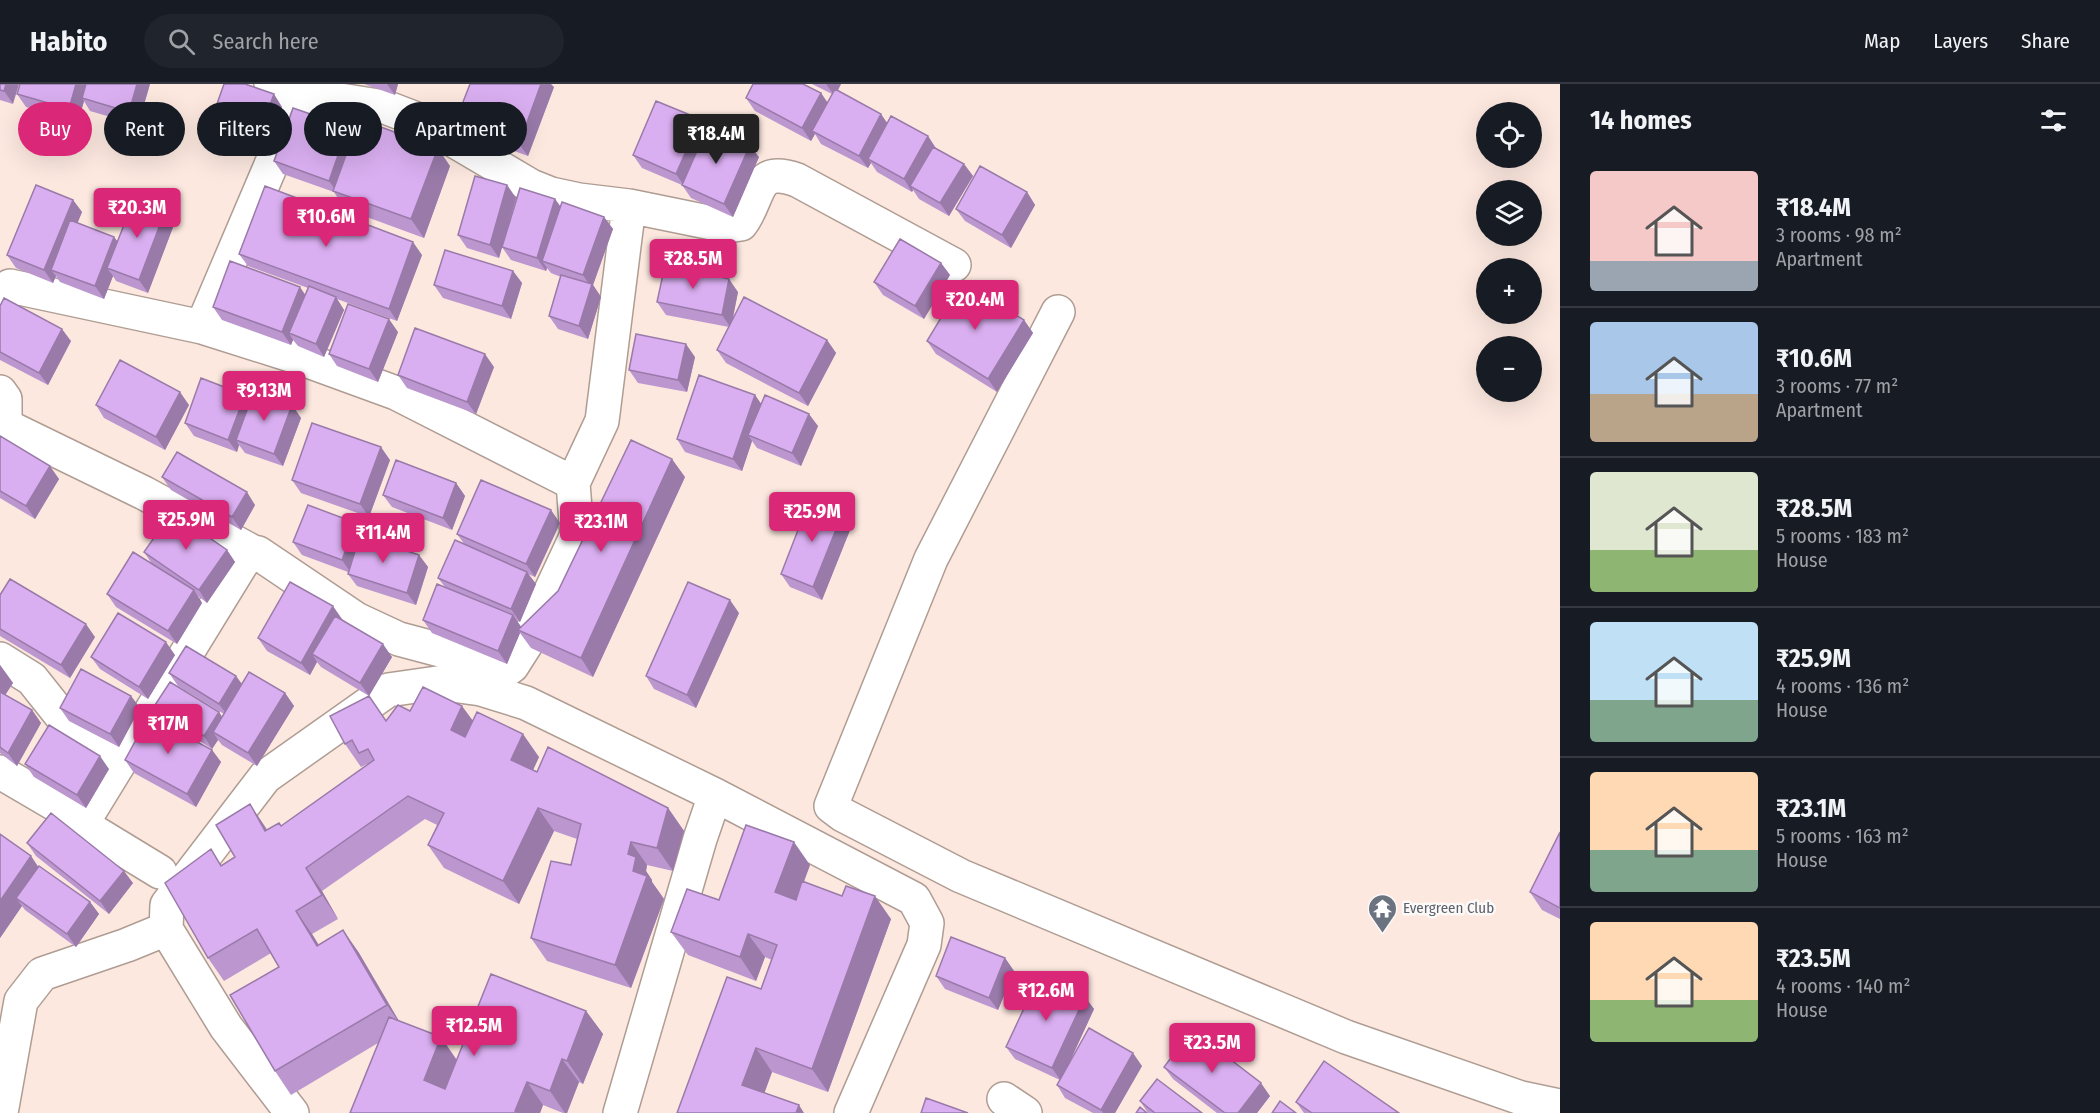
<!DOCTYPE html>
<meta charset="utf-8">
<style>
:root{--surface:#171b24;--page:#20242c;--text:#f1f3f6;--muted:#9ea1a6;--line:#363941;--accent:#db2777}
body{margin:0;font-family:"Fira Sans Condensed",sans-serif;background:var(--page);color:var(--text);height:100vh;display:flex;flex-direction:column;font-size:22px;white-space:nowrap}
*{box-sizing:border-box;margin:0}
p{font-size:20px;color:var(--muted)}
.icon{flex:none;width:33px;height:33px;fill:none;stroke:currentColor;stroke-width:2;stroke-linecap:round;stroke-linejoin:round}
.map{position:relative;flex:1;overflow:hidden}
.side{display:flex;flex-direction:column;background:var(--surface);width:540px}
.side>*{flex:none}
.banner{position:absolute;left:18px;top:18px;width:570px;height:54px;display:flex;gap:12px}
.buttons{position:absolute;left:1476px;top:18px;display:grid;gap:12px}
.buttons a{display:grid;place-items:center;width:66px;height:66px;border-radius:50%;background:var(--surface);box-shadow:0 6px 24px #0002;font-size:30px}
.price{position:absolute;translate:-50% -51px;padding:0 14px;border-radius:6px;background:var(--accent);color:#fff;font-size:20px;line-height:39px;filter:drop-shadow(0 2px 3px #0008)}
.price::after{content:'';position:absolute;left:50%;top:36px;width:18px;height:14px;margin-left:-9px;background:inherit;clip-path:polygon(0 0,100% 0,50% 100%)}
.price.active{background:#222;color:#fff}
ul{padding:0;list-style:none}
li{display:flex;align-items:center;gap:18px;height:150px;padding:0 30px}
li+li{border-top:2px solid var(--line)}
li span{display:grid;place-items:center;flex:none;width:168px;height:120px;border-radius:6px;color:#555}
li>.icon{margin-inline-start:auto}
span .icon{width:72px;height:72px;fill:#fffc;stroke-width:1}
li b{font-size:26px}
h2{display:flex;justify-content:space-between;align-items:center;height:72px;padding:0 30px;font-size:26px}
.chip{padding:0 21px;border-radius:27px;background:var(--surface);box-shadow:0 6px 24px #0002;font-size:21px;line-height:54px}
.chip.active{background:var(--accent);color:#fff}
header{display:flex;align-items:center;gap:36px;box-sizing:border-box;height:84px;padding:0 30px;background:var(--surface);border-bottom:2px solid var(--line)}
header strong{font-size:28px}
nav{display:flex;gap:33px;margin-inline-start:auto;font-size:21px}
.search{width:420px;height:54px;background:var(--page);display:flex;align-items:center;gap:15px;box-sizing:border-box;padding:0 21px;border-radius:33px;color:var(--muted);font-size:22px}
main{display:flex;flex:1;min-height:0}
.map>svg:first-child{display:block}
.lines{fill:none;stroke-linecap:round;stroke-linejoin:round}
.minor-casing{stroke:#af9d93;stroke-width:36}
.minor{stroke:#fff;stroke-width:33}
.wall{fill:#bb96cf}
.shaded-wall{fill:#997aa9}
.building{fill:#daaff1;stroke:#997aa9;stroke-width:1.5}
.labels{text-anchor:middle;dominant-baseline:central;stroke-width:5;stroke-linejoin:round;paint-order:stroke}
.worship-label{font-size:15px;fill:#5b616d;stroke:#fdf9f7;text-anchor:start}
</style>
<header>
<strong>Habito</strong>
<div class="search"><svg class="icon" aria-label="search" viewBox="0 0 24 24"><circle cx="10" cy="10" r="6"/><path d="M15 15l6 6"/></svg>Search here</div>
<nav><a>Map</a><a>Layers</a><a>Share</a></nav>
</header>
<main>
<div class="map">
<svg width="1560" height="1029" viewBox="0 0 1560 1029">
<rect width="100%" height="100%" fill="#fce8df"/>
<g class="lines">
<defs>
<path id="minor" d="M629,122L727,142L741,140C761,114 753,80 797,96L954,181
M0,223L10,202L202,243L300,274L396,309L573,399
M1058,228L931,475L831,722L843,731L961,792L1346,953L1521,1014L1560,1022
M202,243L300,13
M0,308L5,315V340
M0,339L144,409L253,468
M0,575L32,595L75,649L124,674
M0,688L77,733L91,746L160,788
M83,738L247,471L253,468L258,469L356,535L399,555L459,571L502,589L512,582L526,560L577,451L573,399L602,337L629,122L579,116L551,110L531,102L419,36L385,23L301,10L271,0
M1004,1015L1025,1029
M1,1029L21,917L42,890L127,861L166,845
M292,1029L226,943L166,845L167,821L265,693L388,606L437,599L481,605L526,619L715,711L914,815L927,839L924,861L851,1029
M620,1029L700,755L715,711"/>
</defs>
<use href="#minor" class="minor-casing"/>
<use href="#minor" class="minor"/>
</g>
<path class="wall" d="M0,0L13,20L0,16Z
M20,0H150L138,41L90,27L84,17L78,38L26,23L17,10Z
M364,0H398L395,11Z
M812,0H841L837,7L888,39L928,52L936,64L964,80L973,92L949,132L919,115L913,106L912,108L877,88L871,79L868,84L821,60L815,50L811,57L755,27L746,14L821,9L827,19L832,10Z
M554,3L528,72L465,49L456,36Z
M282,23L268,63L221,47L212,34Z
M348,43L353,50L450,82L424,154L345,125L334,108L283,90L274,77Z
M707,45L759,73L733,133L691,114L682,101L642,84L633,71Z
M507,101L516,114L499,174L467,164L458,151Z
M1027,108L1035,121L1011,164L965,137L956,125Z
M555,115L561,123L604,133L613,145L593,201L601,213L588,255L558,245L549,232L561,193L551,189L547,184L546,187L511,176L502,163Z
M73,116L82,128L77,139L114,153L118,158L175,138L148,209L116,197L113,192L104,215L60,198L56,192L53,199L16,184L7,171Z
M239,170L422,171L397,237L337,215L344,226L324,273L298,262L293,256L291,261L222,236L213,223L305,210L308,204L248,182Z
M941,179L950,191L924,235L883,211L874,198Z
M513,187L522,199L511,235L443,214L434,201Z
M738,208L732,237L827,256L836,269L808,322L726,279L717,266L729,243L666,231L657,218Z
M0,222L71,257L48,301L0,276Z
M1024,236L1033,249L997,308L936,270L927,257Z
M398,248L378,298L337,282L329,270Z
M695,273L687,308L638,299L629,286Z
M494,283L476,330L407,304L398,291Z
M755,311L761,320L818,342L801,382L757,364L752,357L742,387L685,368L677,355Z
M250,318L292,321L301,334L283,382L245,369L239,361L237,368L194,352L185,339Z
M96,321H189L165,366L104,334Z
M0,352L59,395L35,435L0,414Z
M390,376L369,433L301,409L292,396Z
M162,393L255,421L241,446L171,406Z
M685,393L593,593L531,564L520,549L507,580L432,549L423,536L445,503L438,494L465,461L457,450L560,439L535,493L528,490L536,500L520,538L516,536L521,543Z
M456,399L465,412L452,446L392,423L383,411Z
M852,441L822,516L790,503L781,490Z
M365,452L419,471L428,483L416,521L357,502L348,490V488L302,471L293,458Z
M227,466L235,478L207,519L198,512L202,519L177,560L116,523L107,510L152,480L144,468Z
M0,511L95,553L70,594L0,552Z
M739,529L696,624L654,605L646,592Z
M342,535L392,573L369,612L321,583L317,578L310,591L267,567L258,554Z
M175,571L148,615L100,585L91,573Z
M0,581L13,599L5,611L32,626L41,639L17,682L0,669Z
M169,589L236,592L242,600L285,609L294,622L257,682L222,661L218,656L212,665L164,634L155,621L219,628L222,633L224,630L178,602Z
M131,612L140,624L119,663L69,637L60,624Z
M410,627L473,637L539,673L533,686L668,724L684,747L673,787L647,781L646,787L652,796V798L664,815L631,904L547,877L531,854L571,781L577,755L554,747L519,820L444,784L428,761L437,741L425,735L322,807L338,835L312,850L319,861L343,846L359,869L399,937L441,953L457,976L586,927L603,950L583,1000L579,998L567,1029H563L543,1021L540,1029H350L378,959L291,1011L275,987L279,883L271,869L224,897L208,874L222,781L235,773L267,746L281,742L368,681L367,680L361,683L345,660L387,636Z
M212,666L221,678L196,723L134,689L125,676Z
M25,680L109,685L86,724L34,693Z
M1560,748V835L1542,826L1530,808Z
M0,750L31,772L38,783L90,818L99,830L76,863L25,826L22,822L0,854Z
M27,759L133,799L109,830L36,772Z
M810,781L804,798L891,835L828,1008L772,988L764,1009L677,1029L761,905L772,876L765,873L756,897L688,871L671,848L719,816Z
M1005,874L1014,887L998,926L945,905L936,892Z
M1085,913L1094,925L1068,981L1142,982L1115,1029H1093L1065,1014L1057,1001L1060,996L1015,975L1006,963Z
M1164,983L1270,1012L1257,1029H1217L1173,995Z
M1140,1017L1202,1029H1148Z
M1296,1018L1399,1029H1304Z"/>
<path class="shaded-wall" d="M6,0H19L13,20L4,7Z
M76,0H89L82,14L84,17L78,38L69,25Z
M137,0H150L138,41L129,28Z
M387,0H398L395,11Z
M541,0H551L554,3L528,72L519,60Z
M826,0H841L835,12Z
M821,9L830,22L812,47L815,50L811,57L802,44Z
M274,10L282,23L268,63L259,50Z
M881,30L890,43L868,75L871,79L868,84L859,72Z
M700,35L709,48L685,103L676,90Z
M348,43L357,56L337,108L329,97Z
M928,52L936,65L910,102L913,106L912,108L904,95Z
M750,61L759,73L733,133L724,120Z
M438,64L450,82L424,154L411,135Z
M964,80L973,92L949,132L940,119Z
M507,101L516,114L499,174L490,161Z
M1027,108L1035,121L1011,164L1002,151Z
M555,115L564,128L542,177L547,184L546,187L537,174Z
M73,116L82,128L58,188L51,186L56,192L53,199L44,186Z
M166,125L175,138L148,209L139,196Z
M604,133L613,145L593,201L601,213L588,255L579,242L591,203L583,191Z
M114,153L123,165L107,184L113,192L104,215L95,202Z
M413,158L422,171L397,237L389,225Z
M941,179L950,191L924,235L915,222Z
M513,187L522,199L511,235L502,222Z
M729,195L738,208L731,244L722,231Z
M300,203L308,215L289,249L293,256L291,261L282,248Z
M336,213L344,226L324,273L316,260Z
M389,235L398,248L378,298L369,285Z
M1024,236L1033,249L997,308L988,295Z
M62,245L71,257L48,301L39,289Z
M827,256L836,269L808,322L799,309Z
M686,260L695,273L687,308L678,296Z
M485,270L494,283L476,330L467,318Z
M180,308L189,321L165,366L156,353Z
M245,311L254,324L236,356L239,361L237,368L228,356Z
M755,311L764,324L748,351L752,357L742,387L733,375Z
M292,321L301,334L283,382L274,370Z
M809,330L818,342L801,382L792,369Z
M381,363L390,376L369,433L360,420Z
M672,375L685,393L593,593L581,574Z
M50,382L59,395L35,435L26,422Z
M456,399L465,412L452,446L443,434Z
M247,408L255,421L241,446L232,433Z
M551,426L560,439L535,493L526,480Z
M843,428L852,441L822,516L813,503Z
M356,439L365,452L351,489L342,476Z
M227,466L235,478L207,519L199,506Z
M419,471L428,483L416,521L407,509Z
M527,488L536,500L520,538L511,525Z
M194,506L202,519L177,560L168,547Z
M730,516L739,529L696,624L687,611Z
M333,522L342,535L319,575L312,570L317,578L310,591L301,579Z
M513,531L522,544L518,546L520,549L507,580L498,567Z
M86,540L95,553L70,594L61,581Z
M166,558L175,571L148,615L139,603Z
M383,560L392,573L369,612L360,599Z
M0,581L13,599L0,619Z
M236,592L245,605L228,632L219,620Z
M285,609L294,622L257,682L248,669Z
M131,612L140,624L119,663L110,650Z
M462,622L479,645L467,669L451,646Z
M32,626L41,639L17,682L8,669Z
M219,628L227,641L213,648L218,656L212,665L204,652Z
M523,650L539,673L527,699L511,676Z
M212,666L221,678L196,723L187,710Z
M100,672L109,685L86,724L77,711Z
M250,720L266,744L281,770L265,747Z
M538,724L554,747L519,820L503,797Z
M668,724L684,747L673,787L657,764Z
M631,758L647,781L646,787L652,796V798L664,815L631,904L615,881L633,787L628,770Z
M794,758L810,781L791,831L775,808Z
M31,772L43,790L16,814L22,822L0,854V817Z
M306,784L322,807L338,835L322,811Z
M124,787L133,799L109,830L100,817Z
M875,812L891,835L828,1008L812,985Z
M90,818L99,830L76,863L67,850Z
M296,827L312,850L333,885L317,862Z
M343,846L359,869L403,944L387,921Z
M748,850L765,873L756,897L740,873Z
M1005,874L1014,887L998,926L989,914Z
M1085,913L1094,925L1061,997L1052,984Z
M586,927L603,950L583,1000L567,977Z
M441,953L457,977L440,1019L424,996Z
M756,964L772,988L759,1024L742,1001Z
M1133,969L1142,982L1115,1029H1103L1101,1026Z
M562,975L579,998L567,1029H565L550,1007Z
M527,998L543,1021L540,1029H517L515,1027Z
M1261,999L1270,1012L1257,1029H1238Z
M799,1021L804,1029H796Z"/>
<path class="building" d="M0,0H6L4,7L0,6Z
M20,0H76L69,25L17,10Z
M86,0H137L129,28L82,14Z
M224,0H245L274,10L259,50L212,34Z
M470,0H541L519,60L456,36Z
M753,0H803L821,9L802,44L746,14Z
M835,5L881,30L859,72L812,47Z
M656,17L700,35L676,90L633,71Z
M293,24L348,43L329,97L274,77Z
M891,32L928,52L904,95L868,75Z
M359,35L438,64L411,135L333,107Z
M708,42L750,61L724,120L682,101Z
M933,63L964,80L940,119L910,102Z
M980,82L1027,108L1002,151L956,125Z
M475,92L507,101L490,161L458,151Z
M36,101L73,116L44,186L7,171Z
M265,102L413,158L389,225L239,170Z
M520,104L555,115L537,174L502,163Z
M135,113L166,125L139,196L107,184Z
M562,118L604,133L583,191L542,177Z
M70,136L114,153L95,202L51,186Z
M900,155L941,179L915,222L874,198Z
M445,166L513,187L502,222L434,201Z
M230,177L300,203L282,248L213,223Z
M665,181L729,195L722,231L657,218Z
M561,191L592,200L579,242L549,232Z
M962,199L1024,236L988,295L927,257Z
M309,202L336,213L316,260L289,249Z
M744,213L827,256L799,309L717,266Z
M4,214L62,245L39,289L0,268V222Z
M348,220L389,235L369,285L329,270Z
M415,244L485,270L467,318L398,291Z
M636,250L686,260L678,296L629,286Z
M120,276L180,308L156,353L96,321Z
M699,291L755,311L733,375L677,355Z
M201,294L245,311L228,356L185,339Z
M254,307L292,321L274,370L236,356Z
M765,311L809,330L792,369L748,351Z
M312,339L381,363L360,420L292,396Z
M0,352L50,382L26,422L0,407Z
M631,356L672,375L581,574L518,546L558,507Z
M177,368L247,408L232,433L162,393Z
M396,376L456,399L443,434L383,411Z
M481,396L551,426L526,480L457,450Z
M810,415L843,428L813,503L781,490Z
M308,421L356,439L342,476L293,458Z
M172,428L227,466L199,506L144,468Z
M360,451L419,471L407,509L348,490Z
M455,456L527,488L511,525L438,494Z
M133,468L194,506L168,547L107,510Z
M10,495L86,540L61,581L0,545V511Z
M290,498L333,522L301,579L258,554Z
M688,498L730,516L687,611L646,592Z
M437,500L513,531L498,567L423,536Z
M118,529L166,558L139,603L91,573Z
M335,532L383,560L360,599L312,570Z
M186,562L236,592L219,620L169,589Z
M81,585L131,612L110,650L60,624Z
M249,588L285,609L248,669L213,648Z
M170,598L219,628L204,652L155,621Z
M423,603L462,622L451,646L465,653L477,628L523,650L511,676L537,688L548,663L668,724L657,764L631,758L628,770L636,773L633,787L647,792L615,881L531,854L551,777L571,781L581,740L538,724L503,797L428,761L444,729L408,712L306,784L322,811L296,827L317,862L343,846L387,921L275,987L230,911L279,883L257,845L208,874L165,799L211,765L221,782L235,773L216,741L250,720L265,747L279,739L281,742L374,676L368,665L359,669L352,656L345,660L330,632L369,612L386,637L398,621L410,627Z
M0,608L32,626L8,669L0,663Z
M149,632L212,666L187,710L125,676Z
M49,641L100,672L77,711L25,680Z
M51,729L124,787L100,817L27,759Z
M746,741L794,758L775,808L796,816L802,797L842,812L846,802L875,812L812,985L756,964L742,1001L799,1021L796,1029H677L727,893L761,905L777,861L748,850L740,873L671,848L687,805L719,816Z
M1560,748V824L1530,808Z
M0,750L31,772L0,817Z
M39,782L90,818L67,850L16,814Z
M951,853L1005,874L989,914L936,892Z
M491,890L586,927L567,977L562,975L550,1007L527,998L515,1027L521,1029H350L389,933L441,953L424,996L445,1005Z
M1039,892L1085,913L1052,984L1006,963Z
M1089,944L1133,969L1101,1026L1057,1001Z
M1192,946L1261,999L1238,1029H1225L1164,983Z
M1324,977L1399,1029H1312L1296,1018Z
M1157,995L1202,1029H1155L1140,1017Z
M926,1014L968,1029H921Z
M1280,1017L1296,1029H1272Z
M1140,1023L1147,1029H1136Z"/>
<defs>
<symbol id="temple-pin" viewBox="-11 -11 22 30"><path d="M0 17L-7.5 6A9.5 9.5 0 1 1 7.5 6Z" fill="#6b7280" stroke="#fdf9f7"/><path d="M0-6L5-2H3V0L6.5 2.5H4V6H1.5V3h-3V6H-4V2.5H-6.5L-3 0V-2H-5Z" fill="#fff"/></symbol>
</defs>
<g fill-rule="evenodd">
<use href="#temple-pin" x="1366" y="808" width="33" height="45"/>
</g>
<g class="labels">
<g class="worship-label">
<text x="1403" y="824">Evergreen Club</text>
</g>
</g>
</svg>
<div class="buttons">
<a><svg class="icon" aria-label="locate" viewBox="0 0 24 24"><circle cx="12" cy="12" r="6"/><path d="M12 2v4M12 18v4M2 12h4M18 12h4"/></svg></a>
<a><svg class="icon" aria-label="layers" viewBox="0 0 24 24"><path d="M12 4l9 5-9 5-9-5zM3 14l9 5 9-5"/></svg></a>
<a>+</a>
<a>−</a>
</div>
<b class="price active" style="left:716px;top:81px">₹18.4M</b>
<b class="price" style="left:137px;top:155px">₹20.3M</b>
<b class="price" style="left:326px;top:164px">₹10.6M</b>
<b class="price" style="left:693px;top:206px">₹28.5M</b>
<b class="price" style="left:975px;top:247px">₹20.4M</b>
<b class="price" style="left:264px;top:338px">₹9.13M</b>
<b class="price" style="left:812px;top:459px">₹25.9M</b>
<b class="price" style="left:186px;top:467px">₹25.9M</b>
<b class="price" style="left:601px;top:469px">₹23.1M</b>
<b class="price" style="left:383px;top:480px">₹11.4M</b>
<b class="price" style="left:168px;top:671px">₹17M</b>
<b class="price" style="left:1046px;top:938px">₹12.6M</b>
<b class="price" style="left:474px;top:973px">₹12.5M</b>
<b class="price" style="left:1212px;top:990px">₹23.5M</b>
<div class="banner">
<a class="chip active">Buy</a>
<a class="chip">Rent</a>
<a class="chip">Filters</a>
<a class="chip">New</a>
<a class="chip">Apartment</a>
</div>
</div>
<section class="side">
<h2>14 homes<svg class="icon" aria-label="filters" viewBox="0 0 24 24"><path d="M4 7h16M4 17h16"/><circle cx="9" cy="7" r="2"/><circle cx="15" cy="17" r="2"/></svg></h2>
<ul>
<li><span style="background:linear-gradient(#f6c9c9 75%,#9aa5b1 0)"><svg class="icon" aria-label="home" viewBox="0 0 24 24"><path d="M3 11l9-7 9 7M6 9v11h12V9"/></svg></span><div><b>₹18.4M</b><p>3 rooms · 98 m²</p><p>Apartment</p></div></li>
<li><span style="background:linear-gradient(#a9c7e8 60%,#b9a48a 0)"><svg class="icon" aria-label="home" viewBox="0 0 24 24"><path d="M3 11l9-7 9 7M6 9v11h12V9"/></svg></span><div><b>₹10.6M</b><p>3 rooms · 77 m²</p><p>Apartment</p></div></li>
<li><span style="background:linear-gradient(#dfe7d0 65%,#8fb573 0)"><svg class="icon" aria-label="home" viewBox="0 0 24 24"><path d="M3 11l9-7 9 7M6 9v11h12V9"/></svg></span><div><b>₹28.5M</b><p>5 rooms · 183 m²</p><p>House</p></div></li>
<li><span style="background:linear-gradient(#bfe0f5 65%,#7fa58c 0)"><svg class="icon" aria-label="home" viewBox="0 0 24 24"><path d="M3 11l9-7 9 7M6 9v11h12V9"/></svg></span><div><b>₹25.9M</b><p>4 rooms · 136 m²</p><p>House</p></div></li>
<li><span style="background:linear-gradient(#ffd9b3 65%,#7fa58c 0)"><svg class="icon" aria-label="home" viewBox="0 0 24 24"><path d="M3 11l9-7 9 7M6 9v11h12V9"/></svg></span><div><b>₹23.1M</b><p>5 rooms · 163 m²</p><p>House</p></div></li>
<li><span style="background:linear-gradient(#ffd9b3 65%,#8fb573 0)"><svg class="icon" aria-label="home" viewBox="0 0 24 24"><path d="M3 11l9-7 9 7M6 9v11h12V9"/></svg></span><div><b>₹23.5M</b><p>4 rooms · 140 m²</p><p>House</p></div></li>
</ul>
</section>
</main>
